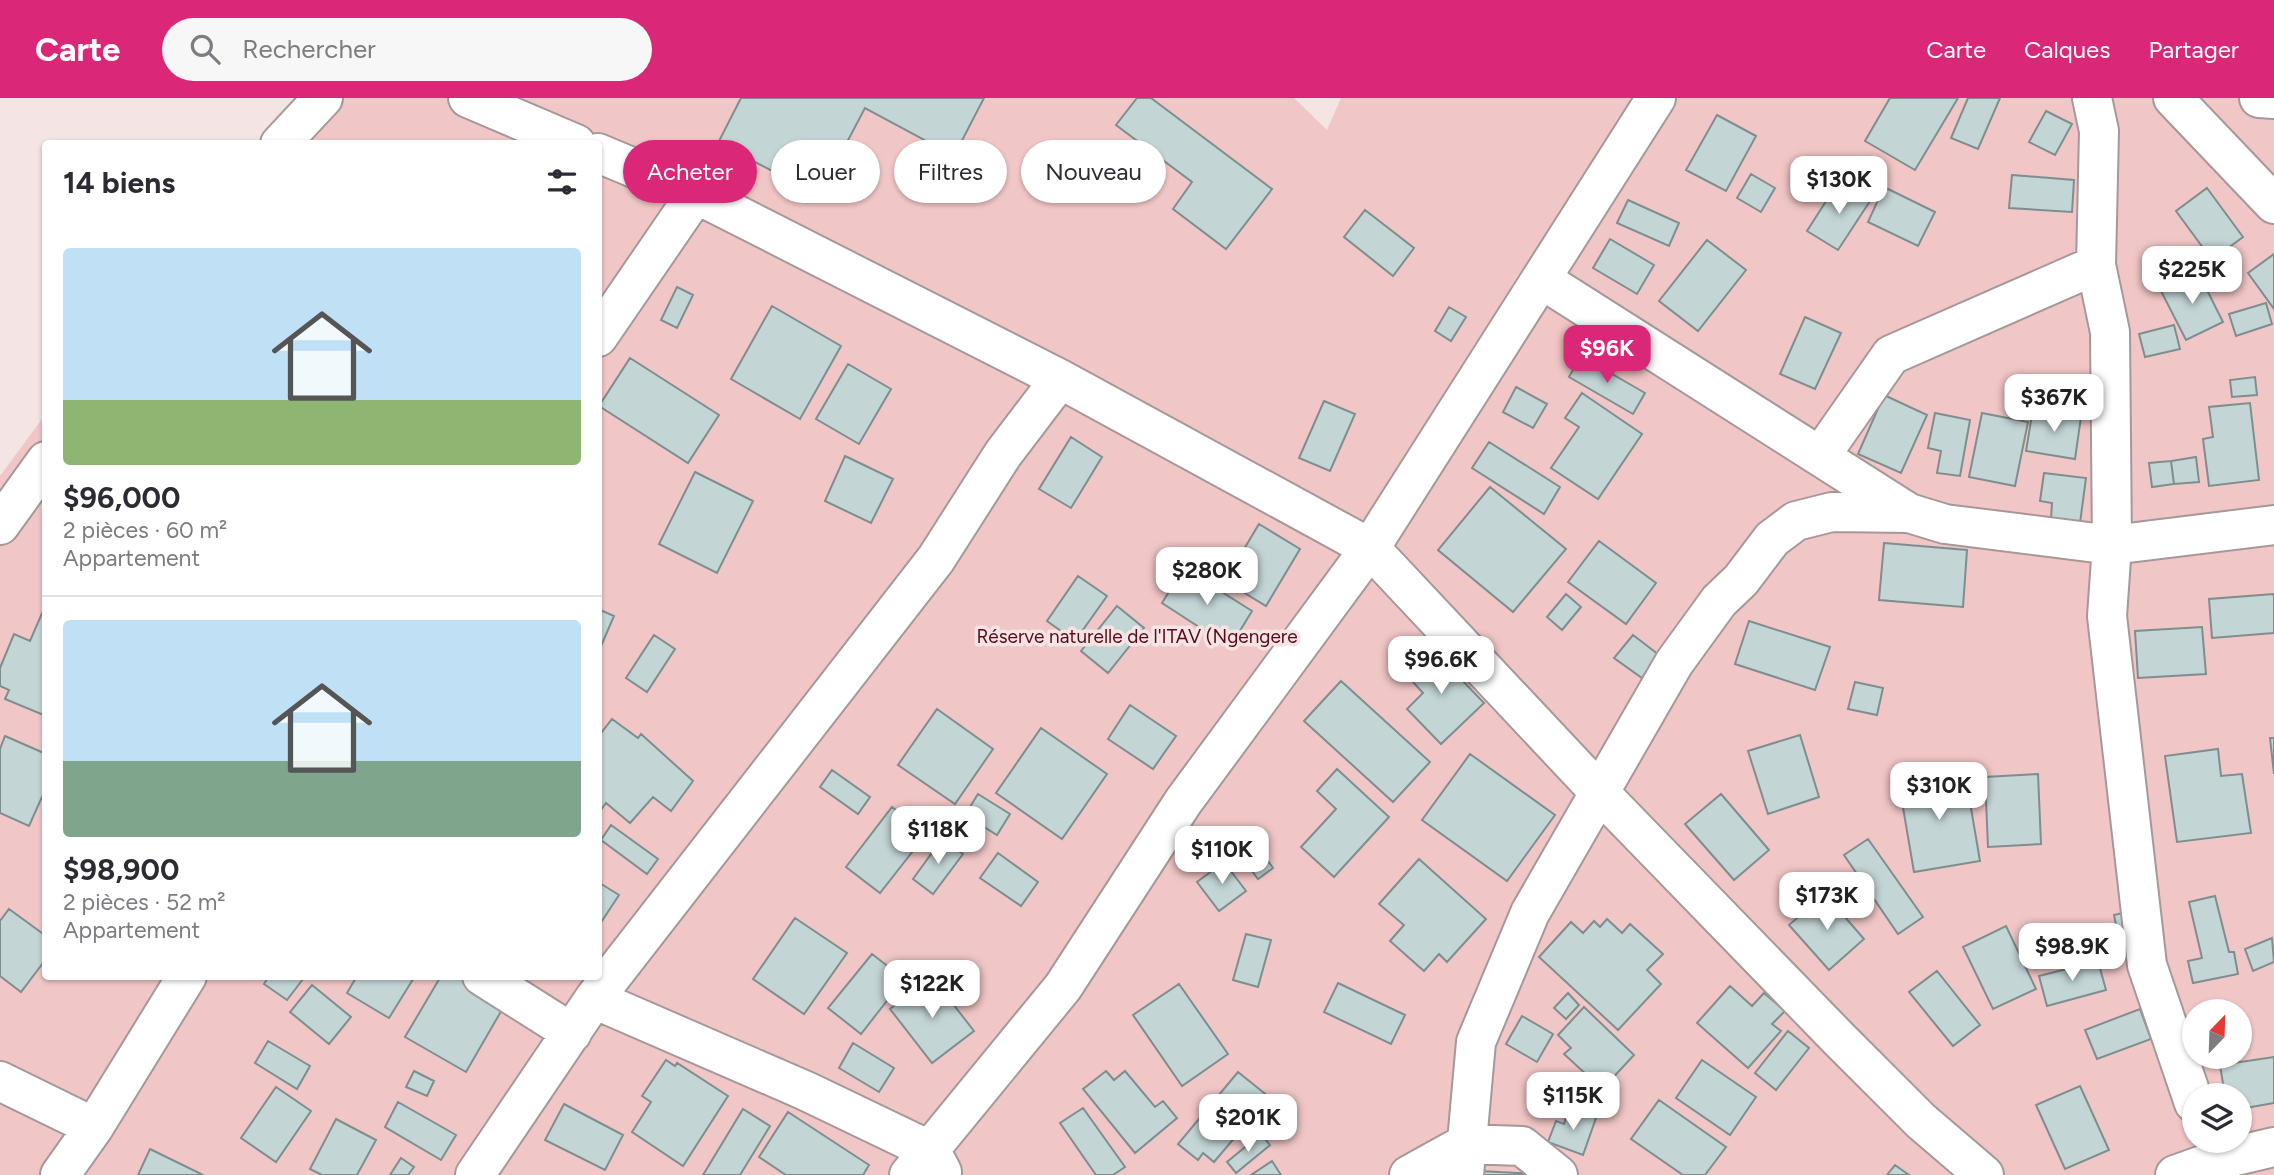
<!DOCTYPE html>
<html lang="fr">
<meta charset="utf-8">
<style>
:root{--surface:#fff;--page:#f7f7f7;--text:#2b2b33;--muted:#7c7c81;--line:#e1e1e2;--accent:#db2777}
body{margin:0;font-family:Figtree,sans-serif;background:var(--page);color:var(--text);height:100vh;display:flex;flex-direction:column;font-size:26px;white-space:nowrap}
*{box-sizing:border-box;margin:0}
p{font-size:23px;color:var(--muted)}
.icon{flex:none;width:38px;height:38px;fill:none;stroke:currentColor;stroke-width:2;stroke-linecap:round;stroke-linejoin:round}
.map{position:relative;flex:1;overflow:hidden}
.panel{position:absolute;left:42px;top:42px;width:560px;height:840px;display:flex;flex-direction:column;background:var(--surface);border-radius:7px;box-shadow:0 2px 5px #0004}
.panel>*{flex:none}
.banner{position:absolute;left:623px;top:42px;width:665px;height:63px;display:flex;gap:14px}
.needle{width:46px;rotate:23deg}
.controls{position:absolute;left:2182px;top:901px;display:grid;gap:14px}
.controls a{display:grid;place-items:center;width:70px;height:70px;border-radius:50%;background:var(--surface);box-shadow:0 2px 5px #0004;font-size:35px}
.price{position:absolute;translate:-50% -60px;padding:0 16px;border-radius:14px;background:#fff;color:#222;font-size:23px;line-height:46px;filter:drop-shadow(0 2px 4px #0008)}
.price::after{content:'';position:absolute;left:50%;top:42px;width:21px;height:16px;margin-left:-10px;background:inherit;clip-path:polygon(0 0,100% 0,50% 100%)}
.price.on{background:var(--accent);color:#fff}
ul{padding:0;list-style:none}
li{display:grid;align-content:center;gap:14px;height:371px;padding:0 21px}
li+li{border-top:2px solid var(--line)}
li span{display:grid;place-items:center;height:217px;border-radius:7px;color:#555}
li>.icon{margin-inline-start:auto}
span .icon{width:126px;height:126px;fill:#fffc;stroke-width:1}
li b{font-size:30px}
h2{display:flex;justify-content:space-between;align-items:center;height:84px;padding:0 21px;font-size:30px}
.pill{padding:0 24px;border-radius:32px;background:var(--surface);box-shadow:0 2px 5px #0004;font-size:24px;line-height:63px}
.pill.on{background:var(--accent);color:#fff}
header{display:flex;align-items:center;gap:42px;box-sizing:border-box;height:98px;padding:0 35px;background:var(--accent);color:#fff}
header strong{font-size:33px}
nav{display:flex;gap:38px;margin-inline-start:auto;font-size:24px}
.search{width:490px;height:63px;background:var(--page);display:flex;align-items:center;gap:18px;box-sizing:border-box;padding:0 24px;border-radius:38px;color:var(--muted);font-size:26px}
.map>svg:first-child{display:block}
.green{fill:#f1c6c6;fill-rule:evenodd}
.building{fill:#c4d5d6;stroke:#7e8e8f;stroke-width:2}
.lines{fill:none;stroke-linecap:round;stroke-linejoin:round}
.minor-casing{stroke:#a79898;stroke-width:42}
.minor{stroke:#fff;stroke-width:38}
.labels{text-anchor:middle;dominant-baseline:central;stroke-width:7;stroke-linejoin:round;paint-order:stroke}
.park-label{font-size:19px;fill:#590919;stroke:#f4e4e4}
</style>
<header>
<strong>Carte</strong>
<div class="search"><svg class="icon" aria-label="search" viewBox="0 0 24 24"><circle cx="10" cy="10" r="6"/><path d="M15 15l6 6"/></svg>Rechercher</div>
<nav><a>Carte</a><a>Calques</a><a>Partager</a></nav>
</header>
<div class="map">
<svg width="2274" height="1077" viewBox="0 0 2274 1077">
<rect width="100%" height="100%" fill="#f4e4e4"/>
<path class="green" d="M305,0H1294L1327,32L1341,0H2274V1077H0V378L45,317L46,878H598V46L262,45ZM2194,914H2240V959H2194ZM2194,998H2240V1043H2194Z"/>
<path class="building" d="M741,0H984L954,58L865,10L819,97L718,45Z
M1137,0H1151L1272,91L1226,151L1173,111L1192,84L1116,27Z
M1890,0H1958L1915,72L1865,43Z
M1968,0H2000L1978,51L1951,40Z
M2046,13L2072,26L2055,57L2029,44Z
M1717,17L1756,38L1726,93L1686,72Z
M1751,76L1775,90L1761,114L1737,100Z
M2012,77L2074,82L2072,114L2009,110Z
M1839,83L1870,103L1838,152L1807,133Z
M1884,89L1935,114L1918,148L1868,124Z
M2207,90L2243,139L2212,162L2176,113Z
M1628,102L1679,125L1669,148L1617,125Z
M1365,112L1414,150L1393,178L1344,139Z
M1610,141L1654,167L1637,196L1593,170Z
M1707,142L1746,172L1698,233L1659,203Z
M2274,156V211L2248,175Z
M2198,174L2223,224L2186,242L2161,193Z
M677,189L693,197L677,230L661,222Z
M2266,205L2272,226L2236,238L2229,216Z
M772,208L841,248L800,321L731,281Z
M1449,209L1466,219L1451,243L1435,233Z
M1805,219L1841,235L1815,291L1780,276Z
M2174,227L2180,251L2145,259L2139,236Z
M1581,258L1645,295L1633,316L1569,279Z
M630,260L719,317L688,365L599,308Z
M848,266L891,291L859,346L816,321Z
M2255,279L2257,297L2232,299L2230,282Z
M1516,289L1547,306L1533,330L1503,314Z
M1582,295L1642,336L1598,401L1551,370L1579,329L1565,320Z
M1884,297L1927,317L1901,375L1858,356Z
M1324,303L1355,316L1330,373L1299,360Z
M2250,305L2259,382L2209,388L2203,341L2213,339L2209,309Z
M2033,311L2081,319L2075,361L2026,353Z
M1935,315L1970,322L1960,378L1937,375L1941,353L1928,350Z
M1982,315L2028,324L2015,388L1969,379Z
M1071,339L1102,359L1071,410L1039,391Z
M1489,344L1560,389L1544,416L1472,370Z
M845,358L893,381L871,425L825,403Z
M2196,359L2199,384L2174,386L2171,363Z
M2171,363L2174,386L2152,389L2149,365Z
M695,374L753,403L717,475L659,446Z
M2044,375L2086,380L2080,425L2051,421L2052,405L2040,403Z
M1490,389L1566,451L1513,514L1438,452Z
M1259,426L1300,451L1266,508L1225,483Z
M1599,443L1656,485L1626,526L1568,484Z
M1884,445L1967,452L1963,509L1879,502Z
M1184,470L1252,513L1230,549L1162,505Z
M1078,478L1107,498L1075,543L1047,523Z
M1566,496L1581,509L1562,532L1547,519Z
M2274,496V535L2212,540L2209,501Z
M1117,508L1144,530L1108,575L1081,553Z
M598,511L614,518L598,555Z
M43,513L46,514V618L5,601L9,592L0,588V570L14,536L30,543Z
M1749,523L1830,549L1815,592L1735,566Z
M2202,529L2206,576L2138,580L2135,533Z
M654,537L675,551L647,594L626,580Z
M1633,537L1659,557L1642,580L1614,560Z
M1430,549L1484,605L1441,646L1407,611L1423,595L1404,574Z
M1341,583L1430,664L1393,704L1304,623Z
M1855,584L1883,590L1877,617L1848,611Z
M1130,607L1176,638L1153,671L1108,641Z
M937,611L993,651L955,706L898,667Z
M612,621L638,640L641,636L693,683L671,713L653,699L630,725L606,705L598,716V639Z
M1041,630L1107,676L1062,741L996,695Z
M1800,637L1819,699L1768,716L1748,653Z
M5,638L46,656V690L29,728L0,715V651Z
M2270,640H2274V676Z
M2218,651L2221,678L2242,676L2251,735L2177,744L2165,658Z
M1470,656L1555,717L1507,783L1422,722Z
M1337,671L1389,719L1334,779L1301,749L1336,711L1317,693Z
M832,672L870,699L858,716L820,689Z
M1965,675L1980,763L1914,774L1899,686Z
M2038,676L2041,746L1988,749L1985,679Z
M978,696L1010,716L997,737L965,717Z
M1721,696L1769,752L1734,782L1685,726Z
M892,709L927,735L880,795L846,769Z
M611,727L658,761L647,776L601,742Z
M1245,731L1273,770L1258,781L1230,743Z
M942,741L963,756L933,796L913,781Z
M1868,741L1923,819L1898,836L1844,757Z
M998,755L1038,784L1021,808L980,780Z
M1419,761L1486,821L1447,864L1439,856L1424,873L1390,843L1404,827L1379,806Z
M1224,764L1246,793L1219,813L1197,784Z
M598,784L619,797L598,829Z
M1825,796L1864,841L1829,872L1789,827Z
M2215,798L2229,854H2234L2238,876L2193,885L2188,863L2202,860L2189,804Z
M9,811L46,838V861L21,894L0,878V823Z
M2127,814L2132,840L2119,843L2114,817Z
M795,820L847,855L804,916L753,881Z
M1607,821L1622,835L1630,826L1663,856L1647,872L1661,886L1618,932L1539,859L1571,824L1583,835L1594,823L1600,829Z
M2006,828L2036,891L1993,911L1963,849Z
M1246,836L1271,842L1258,889L1233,882Z
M2272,840L2274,864L2253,873L2245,851Z
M872,856L904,881L861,936L828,910Z
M2098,863L2106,892L2047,908L2039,878Z
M1937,873L1980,927L1953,948L1909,894Z
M269,878H299L303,881L287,902L264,886Z
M357,878H415L389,920L347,895Z
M441,878H466L507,903L466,974L405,939Z
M932,879L974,933L932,965L890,911Z
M1338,885L1405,917L1391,946L1324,914Z
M1179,886L1228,956L1182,988L1133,917Z
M312,887L351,919L329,946L290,914Z
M1730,888L1752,908L1764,895L1785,913L1772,926L1781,933L1748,970L1697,925Z
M1568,895L1579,907L1566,921L1554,910Z
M1584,909L1634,957L1593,1001L1579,988L1588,978L1564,956L1571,950L1558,937Z
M2140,911L2151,941L2097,961L2085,932Z
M1522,918L1553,936L1537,964L1506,946Z
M1788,933L1809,950L1776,992L1755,975Z
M268,943L310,968L297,991L255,965Z
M853,945L894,970L879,994L839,970Z
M2274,959V1005L2240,1011V998H2225L2220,967Z
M666,962L675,968L677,965L728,998L683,1068L632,1034L651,1004L642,998Z
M1702,962L1756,999L1730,1037L1676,1000Z
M414,973L434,983L427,998L406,989Z
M1106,973L1114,982L1125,973L1155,1009L1163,1003L1177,1020L1135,1055L1083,991Z
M1238,974L1269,999L1214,1064L1203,1055L1198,1062L1178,1046Z
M2080,988L2109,1052L2065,1071L2036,1007Z
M276,989L311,1013L276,1064L241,1040Z
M1659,1002L1726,1049L1705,1077H1683L1631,1041Z
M398,1004L456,1037L441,1062L385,1029Z
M564,1006L623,1037L605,1072L545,1042Z
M1083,1010L1125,1069L1113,1077H1096L1060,1025Z
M1569,1010L1596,1020L1583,1057L1548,1044L1556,1023L1564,1026Z
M743,1011L770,1028L740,1077H703Z
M788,1014L869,1067L863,1077H786L759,1059Z
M336,1021L376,1042L357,1077H322L310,1071Z
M1261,1036L1270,1047L1236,1075L1227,1064Z
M150,1051L203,1077H138Z
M401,1060L414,1069L408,1077H390Z
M1272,1063L1281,1077H1251Z
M1895,1067L1909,1077H1887Z
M1480,1073L1537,1076V1077H1480Z"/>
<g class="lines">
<defs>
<path id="minor" d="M468,0L576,46
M2092,0L2099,33L2096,167L2110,234L2112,447L2107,518L2147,867L2194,1005
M2173,0L2274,106
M2259,0L2274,1
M280,46L323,0
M598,55L696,96L1060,281L1370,450L1600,695L1838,940L1921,1023L1984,1077
M1541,181L1909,415L1945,426L2112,447L2274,427
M598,239L696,96
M1821,357L1891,257L2096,167
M0,427L46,363
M482,878L572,935
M594,901L806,993L931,1053L942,1074
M0,983L94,1029
M60,1077L94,1029L187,878
M475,1077L594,901L936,461L1003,356L1060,281
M909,1077L1063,889L1183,704L1370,450L1656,0
M1409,1077L1465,1046L1522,1048L1558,1077
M1464,1077L1476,944L1530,815L1674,565L1719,503L1741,482L1772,441L1796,423L1832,414L1909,415
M2175,1077L2214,1063L2274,1049"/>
</defs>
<use href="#minor" class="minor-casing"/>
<use href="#minor" class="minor"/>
</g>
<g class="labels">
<g class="park-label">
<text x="1137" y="538">Réserve naturelle de l'ITAV (Ngengere</text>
</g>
</g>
</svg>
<div class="controls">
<a><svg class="needle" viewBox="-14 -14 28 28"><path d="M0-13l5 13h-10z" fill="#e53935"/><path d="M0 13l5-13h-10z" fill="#7c7c81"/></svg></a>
<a><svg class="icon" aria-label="layers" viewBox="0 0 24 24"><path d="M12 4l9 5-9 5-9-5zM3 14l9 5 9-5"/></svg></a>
</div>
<b class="price" style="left:1839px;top:118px">$130K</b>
<b class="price" style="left:2192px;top:208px">$225K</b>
<b class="price on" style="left:1607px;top:287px">$96K</b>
<b class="price" style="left:2054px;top:336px">$367K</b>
<b class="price" style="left:1207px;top:509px">$280K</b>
<b class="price" style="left:1441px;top:598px">$96.6K</b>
<b class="price" style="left:1939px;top:724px">$310K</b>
<b class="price" style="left:938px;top:768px">$118K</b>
<b class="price" style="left:1222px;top:788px">$110K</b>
<b class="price" style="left:1827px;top:834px">$173K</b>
<b class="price" style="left:2072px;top:885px">$98.9K</b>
<b class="price" style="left:932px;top:922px">$122K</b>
<b class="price" style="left:1573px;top:1034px">$115K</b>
<b class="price" style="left:1248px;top:1056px">$201K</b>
<div class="banner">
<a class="pill on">Acheter</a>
<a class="pill">Louer</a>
<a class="pill">Filtres</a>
<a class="pill">Nouveau</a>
</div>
<section class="panel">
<h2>14 biens<svg class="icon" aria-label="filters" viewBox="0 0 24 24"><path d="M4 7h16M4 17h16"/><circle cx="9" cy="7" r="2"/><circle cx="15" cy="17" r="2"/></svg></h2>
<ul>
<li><span style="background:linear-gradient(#bfe0f5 70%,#8fb573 0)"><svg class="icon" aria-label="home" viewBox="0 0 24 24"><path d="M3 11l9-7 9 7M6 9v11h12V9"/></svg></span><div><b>$96,000</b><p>2 pièces · 60 m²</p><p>Appartement</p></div></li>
<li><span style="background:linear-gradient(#bfe0f5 65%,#7fa58c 0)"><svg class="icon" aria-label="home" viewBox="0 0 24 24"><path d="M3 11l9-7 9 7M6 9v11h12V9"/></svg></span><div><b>$98,900</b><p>2 pièces · 52 m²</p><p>Appartement</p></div></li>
</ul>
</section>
</div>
